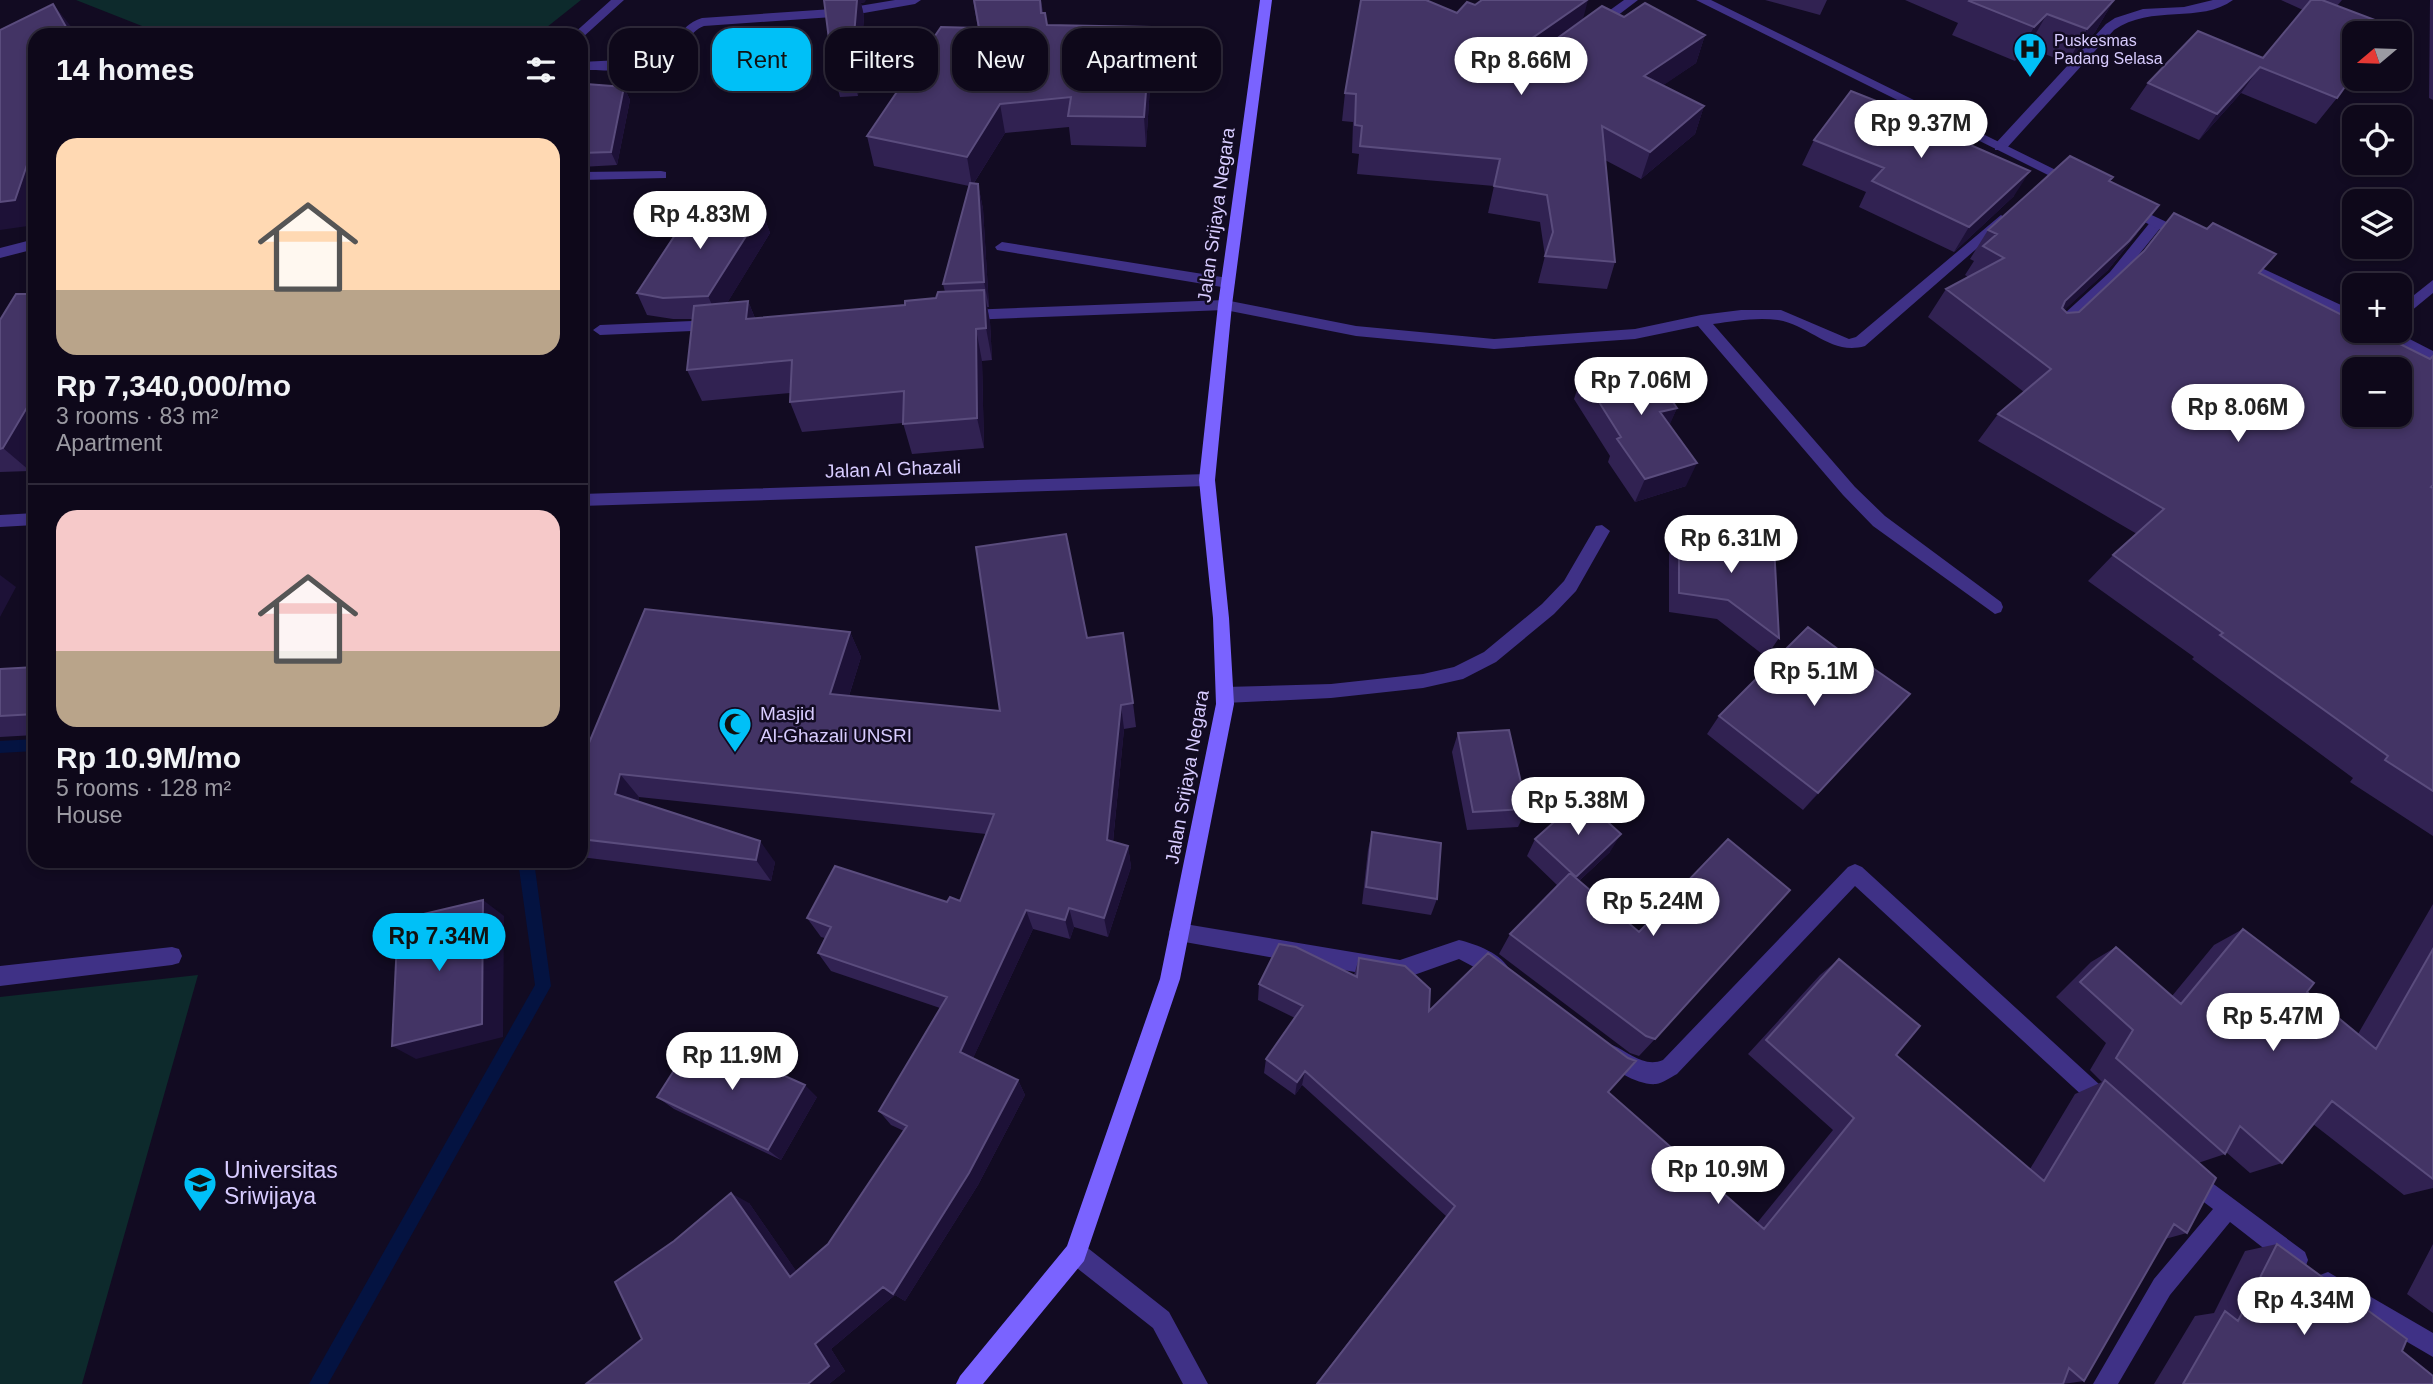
<!DOCTYPE html>
<meta charset="utf-8">
<style>
:root{--surface:#0e081a;--page:#1c1627;--text:#f1f3f6;--muted:#9b9aa2;--line:#2e2939;--accent:#00c0f7}
body{margin:0;font-family:Arial,sans-serif;background:var(--page);color:var(--text);height:100vh;display:flex;flex-direction:column;font-size:26px;white-space:nowrap}
*{box-sizing:border-box;margin:0}
p{font-size:23px;color:var(--muted)}
.icon{flex:none;width:38px;height:38px;fill:none;stroke:currentColor;stroke-width:2;stroke-linecap:round;stroke-linejoin:round}
.map{position:relative;flex:1;overflow:hidden}
.sheet{position:absolute;left:28px;top:28px;width:560px;height:840px;display:flex;flex-direction:column;background:var(--surface);border-radius:21px;box-shadow:0 4px 10px #0003,0 0 0 2px var(--line)}
.sheet>*{flex:none}
.guide{position:absolute;left:609px;top:28px;width:665px;height:63px;display:flex;gap:14px}
.needle{width:46px;rotate:251deg}
.fabs{position:absolute;left:2342px;top:21px;display:grid;gap:14px}
.fabs a{display:grid;place-items:center;width:70px;height:70px;border-radius:14px;background:var(--surface);box-shadow:0 4px 10px #0003,0 0 0 2px var(--line);font-size:35px}
.price{position:absolute;translate:-50% -60px;padding:0 16px;border-radius:24px;background:#fff;color:#222;font-size:23px;line-height:46px;filter:drop-shadow(0 2px 4px #0008)}
.price::after{content:'';position:absolute;left:50%;top:42px;width:21px;height:16px;margin-left:-10px;background:inherit;clip-path:polygon(0 0,100% 0,50% 100%)}
.price.on{background:var(--accent);color:#111}
ul{padding:0;list-style:none}
li{display:grid;align-content:center;gap:14px;height:371px;padding:0 28px}
li+li{border-top:2px solid var(--line)}
li span{display:grid;place-items:center;height:217px;border-radius:21px;color:#555}
li>.icon{margin-inline-start:auto}
span .icon{width:126px;height:126px;fill:#fffc;stroke-width:1}
li b{font-size:30px}
h2{display:flex;justify-content:space-between;align-items:center;height:84px;padding:0 28px;font-size:30px}
.tag{padding:0 24px;border-radius:21px;background:var(--surface);box-shadow:0 4px 10px #0003,0 0 0 2px var(--line);font-size:24px;line-height:63px}
.tag.on{background:var(--accent);color:#111}
.map>svg:first-child{display:block}
.green{fill:#0d2a2c}
.lines{fill:none;stroke-linecap:round;stroke-linejoin:round}
.stream{fill:#041341;fill-rule:evenodd}
.service{fill:#3f3186;fill-rule:evenodd}
.minor{fill:#3f3186;fill-rule:evenodd}
.tertiary{fill:#3f3186;fill-rule:evenodd}
.secondary{fill:#7a63ff;fill-rule:evenodd}
.wall{fill:#312252}
.shaded-wall{fill:#1d1137}
.building{fill:#433465;stroke:#5a4c7d;stroke-width:2;fill-rule:evenodd}
.labels{text-anchor:middle;dominant-baseline:central;stroke-width:5;stroke-linejoin:round;paint-order:stroke}
.far-poi-label{font-size:16px;fill:#d8ccff;stroke:#120b22;text-anchor:start}
.street-label{font-size:19px;fill:#d8ccff;stroke:#120b22}
.poi-label{font-size:19px;fill:#d8ccff;stroke:#120b22;text-anchor:start}
.near-poi-label{font-size:23px;fill:#d8ccff;stroke:#120b22;text-anchor:start}
</style>
<div class="map">
<svg width="2433" height="1384" viewBox="0 0 2433 1384">
<rect width="100%" height="100%" fill="#120b22"/>
<path class="green" d="M76,0H581L537,35H174L147,28Z
M198,975L82,1384H0V997Z"/>
<g class="lines">
<path class="stream" d="M35,739V751L0,753V741Z
M518,861H534L551,986L328,1384H309L535,985Z"/>
<path class="service" d="M1002,242L1228,278L1235,283L1228,288L997,250L995,247Z
M2433,280V293L2399,321V307Z
M172,947L179,949L182,956L179,963L172,965L0,986V966Z"/>
<path class="minor" d="M611,0H624L582,38L581,35H572Z
M895,0H921L915,4L847,16L704,26C687,32 688,49 676,59C658,74 604,70 581,70V62L660,58C681,49 675,26 702,18L847,8Z
M1624,0H1638L1600,29H1592V23Z
M2213,0H2233C2201,24 2151,4 2114,30L2005,150H1995V144L2106,24L2115,18L2143,9L2184,7Z
M661,171L666,172V178L581,180V172Z
M2001,215L2008,220L2006,223L1865,346C1831,356 1810,325 1778,320C1757,317 1734,321 1713,324L1855,487L1885,516L2001,602L2003,607L2001,612L1995,614L1873,526L1843,495L1698,326L1635,339L1494,349L1356,336L1225,310L967,320L960,315L967,310L1225,300L1356,326L1494,339L1635,329L1701,315L1741,310H1781L1849,339L1856,337Z
M2157,218L2164,223L2162,226L2120,278L2063,332H2053L2051,328L2053,324L2110,272L2152,220Z
M35,239V249L0,258V248Z
M715,320L722,325L715,330L600,335L593,330L600,325Z
M1207,474L1215,480L1207,486L581,506V494Z
M35,513V525L0,527V515Z
M1602,525L1610,531L1576,591L1554,614L1496,662L1463,679L1423,688L1331,698L1225,703L1219,700L1216,695L1219,690L1225,687L1331,684L1423,674L1454,667L1484,652L1542,604L1564,581L1596,526Z
M1855,864L1862,867L2112,1096L2115,1103L2112,1110L2105,1113L2098,1110L1855,886L1677,1074C1671,1077 1663,1083 1656,1084C1640,1086 1608,1069 1602,1055L1605,1048L1612,1045C1629,1052 1644,1068 1663,1060L1848,867Z
M1179,923L1400,960L1459,940C1476,944 1503,954 1510,971L1507,978L1500,981L1459,959L1400,980L1179,941L1172,939L1169,932L1172,925Z
M2192,1168L2305,1252L2308,1260L2305,1268L2297,1271L2289,1268L2230,1222L2170,1295L2118,1384H2093L2154,1279L2213,1209L2184,1187L2181,1179L2184,1171Z
M1076,1242L1084,1245L1169,1312L1208,1384H1183L1153,1328L1068,1261L1065,1253L1068,1245Z
M2328,1272L2433,1333V1357L2320,1291L2317,1283L2320,1275Z"/>
<path class="tertiary" d="M1696,0H1711L2080,182L2078,185H2068Z
M2126,203L2188,232L2190,235L2183,240L2178,238L2121,211L2119,208Z
M2240,258L2354,311V322L2235,266L2233,263Z
M2375,331H2394L2433,351V362L2377,335Z"/>
<path class="secondary" d="M1260,0H1272L1232,305L1215,480L1229,618L1234,704L1180,979L1084,1261L983,1384H956L960,1376L1067,1246L1160,979L1216,704L1213,618L1199,480L1218,305Z"/>
</g>
<path class="wall" d="M824,0L865,2L861,3L864,16L858,96L840,97L833,71Z
M973,0H1041L1043,13L1047,25L1152,56L1146,147L1071,145L1069,127L1005,133L974,183L978,184L983,209L989,307H987L990,322L992,360L982,361L984,448L912,454L903,423L802,432L790,402V393L702,401L687,370L693,319H673L647,315L637,293L762,211L770,233L727,303L748,301L755,318L905,305L936,298L945,292L943,284L969,186L874,166L867,136L978,28Z
M1765,0H1827L1820,15Z
M1905,0H2114L2095,32L2067,63L2028,47L2015,61L1952,35L1958,23Z
M2281,0H2342L2337,6V98L2316,124L2241,93L2199,140L2130,109L2148,83L2263,58L2303,10Z
M2430,0H2433V100L2429,98Z
M1475,5L1583,20L1624,17L1705,35L1696,63L1663,85L1704,106L1695,134L1641,179L1605,160L1615,262L1607,289L1538,283L1545,256L1540,222L1488,213L1494,186L1357,174L1359,154L1352,153L1353,122L1342,121L1345,93L1457,13Z
M624,87L630,100L617,165L581,167V93Z
M1904,112L1902,115L2014,196L1954,252L1859,207L1866,192L1802,165L1814,140Z
M2113,177L2110,181L2137,234L2108,270L2064,310L2067,313L2079,312L2259,273L2433,488V836L2350,782L2353,778L2192,659L2194,657L2088,581L2113,555L2137,534L1978,441L1998,414L2024,392L1928,317L1946,289L1968,277L1965,275L1974,261L1970,259L1988,230Z
M35,294V461L30,471L0,472V320Z
M1582,375L1677,408L1669,425L1686,486L1635,502L1608,462L1610,456L1574,399Z
M1679,534L1779,638L1766,657L1717,619L1669,612V554Z
M850,632L861,657L849,696L1000,711L1087,638L1133,703L1136,727L1124,729L1113,842L1128,846L1131,867L1108,937L1074,927L1070,939L1033,929L973,1058L1018,1080L1025,1095L978,1185L905,1301L895,1295L831,1349L845,1371L829,1384H586L642,1339L749,1203L796,1271L828,1244L904,1131L891,1125L879,1111L940,1008L831,971L818,953L825,938L821,937L807,918L960,901L986,834L639,797L638,801L775,862L771,881L581,857V762Z
M1854,661L1910,694L1803,810L1707,734L1719,716Z
M35,667V735L0,737V669Z
M1458,733L1527,809L1518,827L1467,830L1452,752Z
M1372,832L1437,899L1431,915L1362,904L1368,850Z
M1535,839L1610,852L1579,881L1655,1039L1639,1056L1630,1053L1499,954L1510,934L1557,885L1527,856Z
M2433,904V1188L2404,1195L2313,1124L2282,1163L2250,1173L2226,1152L2225,1154L2198,1163L2187,1233L2165,1239L2084,1381L2063,1384H1316L1446,1216L1302,1085L1295,1095L1264,1073L1266,1059L1295,1018L1258,1000L1259,984L1354,975L1359,958L1429,1011L1608,1092L1757,1223L1833,1130L1748,1054L1820,975L1839,959L1896,1055L2030,1169L2075,1094L2102,1082L2090,1070L2106,1043L2056,997L2091,962L2116,947L2172,996L2214,945L2243,929L2307,992L2358,1034Z
M657,1097H817L781,1160L674,1109Z
M2277,1244L2402,1351L2433,1384H2154L2195,1316L2214,1313L2245,1251Z
M2433,1244V1313L2407,1294Z"/>
<path class="shaded-wall" d="M827,0H866L865,2L861,3L864,16L858,96L851,71Z
M1588,0L1581,27L1512,76L1518,48Z
M2114,0L2095,32L2067,63L2087,29Z
M53,4L73,29L77,35H53Z
M2047,14L2028,47L2015,61L2034,27Z
M1151,27L1152,56L1146,147L1144,117Z
M1705,35L1696,63L1636,104L1644,76Z
M2260,67L2241,93L2199,140L2217,114Z
M624,87L630,100L617,165L611,152Z
M1000,104L1005,133L972,186L967,157Z
M1704,106L1695,134L1641,179L1650,152Z
M35,155V225L0,230V202L30,156Z
M2030,171L2014,196L1954,252L1969,227Z
M978,184L983,209L989,307L984,282Z
M2159,205L2137,234L2108,270L2044,329L2065,301Z
M762,211L770,233L718,318L708,296Z
M984,290L990,322L992,360L986,328Z
M748,301L761,333L746,319Z
M976,329L982,361L984,448L977,418Z
M581,337L588,350L581,384Z
M35,394V461L30,471L3,448Z
M1677,408L1667,431L1660,412Z
M1697,463L1686,486L1635,502L1645,479Z
M581,564L588,574L581,609Z
M0,575L16,587L0,617Z
M850,632L861,657L842,718L830,694Z
M1910,694L1894,713L1803,810L1818,793Z
M1121,705L1124,729L1111,861L1107,840Z
M620,774L639,797L635,816L615,794Z
M1621,834L1610,852L1566,893L1576,877Z
M760,841L775,862L771,881L756,860Z
M1128,846L1131,867L1108,937L1104,918Z
M483,900L504,916L503,1037L416,1059L392,1046Z
M1069,908L1074,927L1070,939L1065,920Z
M1026,910L1033,929L969,1067L960,1052Z
M1305,1071L1302,1085L1295,1095L1297,1082Z
M1018,1080L1025,1095L978,1185L905,1301L895,1295L831,1349L845,1371L829,1384H808L815,1344Z
M805,1085L817,1097L781,1160L768,1150Z
M731,1193L749,1203L806,1285L790,1277Z"/>
<path class="building" d="M824,0H857L851,71H833Z
M974,0H1040L1041,13H1045L1047,25L1151,27L1144,117L1068,116L1071,97L1000,104L967,157L867,136L941,27L979,28Z
M1361,0H1426L1457,13L1467,2L1475,5L1482,0H1587L1518,48L1517,56L1520,59L1530,58L1602,6L1624,17L1645,3L1705,35L1644,76L1704,106L1650,152L1602,126L1615,262L1545,256L1553,232L1547,195L1494,186L1500,159L1360,146L1362,126L1355,125L1356,94L1345,93Z
M1970,0H2114L2087,29L2047,14L2034,27L1969,1Z
M2311,0H2322L2388,25L2382,33H2354V74L2337,98L2260,67L2217,114L2148,83L2198,31L2263,58Z
M53,4L66,27L53,35H35V155L30,156L15,200L0,202V30Z
M586,84L624,87L611,152L581,153V93Z
M1851,91L1904,112L1902,115L2030,171L1969,227L1872,181L1884,168L1814,140Z
M2070,156L2113,177L2109,181L2159,205L2129,241L2065,301L2062,308L2067,313L2079,312L2144,251L2174,213L2207,229L2213,223L2276,254L2259,273L2354,321V331H2374L2430,359L2433,356V485L2431,487L2433,488V791L2385,760L2388,756L2220,635L2223,633L2113,555L2164,509L1998,414L2051,369L1946,289L2004,258L1983,246L1997,234L1988,230ZM2354,369H2399V415H2354Z
M970,183L978,184L984,282L943,284Z
M698,200L762,211L708,296L663,298L637,293Z
M984,290L986,328L976,329L977,418L903,424L904,391L790,402L792,360L687,370L694,306L748,301L746,319L905,305V301L936,298L938,292Z
M16,294H35V394L3,448L0,449V320Z
M1645,360L1677,408L1660,412L1697,463L1645,479L1617,439L1621,437L1582,375Z
M1066,534L1087,638L1123,633L1133,703L1121,705L1107,840L1128,846L1104,918L1069,908L1065,920L1026,910L960,1052L1018,1080L969,1173L893,1294L883,1287L815,1344L829,1366L808,1384H586L642,1339L615,1282L674,1241L731,1193L790,1277L828,1244L907,1126L879,1111L947,997L818,953L831,927L807,918L835,866L947,902L950,897L960,901L994,814L620,774L615,794L760,841L756,860L581,839V762L645,609L850,632L830,694L1000,711L976,547Z
M1679,534L1774,546L1779,638L1728,600L1679,593Z
M1808,627L1854,661L1857,657L1910,694L1818,793L1719,716Z
M35,667V714L0,716V669Z
M1509,730L1527,809L1473,812L1458,733Z
M1581,798L1621,834L1576,877L1535,839Z
M1372,832L1441,843L1437,899L1366,887Z
M1728,839L1790,890L1655,1039L1646,1036L1510,934L1570,873L1639,932Z
M483,900L482,1024L392,1046L398,920Z
M2243,929L2314,983L2307,992L2376,1049L2433,949V1179L2332,1101L2282,1163L2240,1126L2225,1154L2116,1058L2133,1030L2080,982L2116,947L2181,1004Z
M1279,944L1296,947L1357,977L1359,958L1405,966L1430,989L1429,1011L1488,953L1628,1058L1636,1061L1608,1092L1764,1229L1854,1118L1766,1040L1839,959L1920,1026L1896,1055L2044,1181L2105,1080L2216,1178L2187,1233L2174,1224L2084,1381L2069,1368L2063,1384H1317L1455,1206L1305,1071L1297,1082L1266,1059L1303,1006L1259,984Z
M696,1036L805,1085L768,1150L657,1097Z
M2277,1244L2407,1339L2402,1351L2433,1376V1384H2183L2225,1311L2238,1321Z"/>
<defs>
<symbol id="hospital-pin" viewBox="-11 -11 22 30"><path d="M0 17L-7.5 6A9.5 9.5 0 1 1 7.5 6Z" fill="#00c0f7" stroke="#120b22"/><path d="M-5-5h3v3.5h4V-5h3V5h-3V1.5h-4V5h-3Z" fill="#111"/></symbol>
<symbol id="mosque-pin" viewBox="-11 -11 22 30"><path d="M0 17L-7.5 6A9.5 9.5 0 1 1 7.5 6Z" fill="#00c0f7" stroke="#120b22"/><path d="M3.5-4.9A6 6 0 1 0 3.5 4.9A5 5 0 1 1 3.5-4.9Z" fill="#111"/></symbol>
<symbol id="university-pin" viewBox="-11 -11 22 30"><path d="M0 17L-7.5 6A9.5 9.5 0 1 1 7.5 6Z" fill="#00c0f7" stroke="#120b22"/><path d="M0-5L7-2L0 1L-7-2ZM-4 1L0 2.5L4 1V4Q0 6-4 4Z" fill="#111"/></symbol>
</defs>
<g fill-rule="evenodd">
<use href="#hospital-pin" x="2011" y="30" width="38" height="52"/>
<use href="#mosque-pin" x="716" y="705" width="38" height="52"/>
<use href="#university-pin" x="181" y="1164" width="38" height="52"/>
</g>
<g class="labels">
<g class="far-poi-label">
<text x="2054" y="40">Puskesmas<tspan x="2054" dy="18">Padang Selasa</tspan></text>
</g>
<g class="street-label">
<text transform="translate(1216 215) rotate(-82)">Jalan Srijaya Negara</text>
<text transform="translate(893 469) rotate(-2)">Jalan Al Ghazali</text>
<text transform="translate(1187 777) rotate(-80)">Jalan Srijaya Negara</text>
</g>
<g class="poi-label">
<text x="760" y="713">Masjid<tspan x="760" dy="22">Al-Ghazali UNSRI</tspan></text>
</g>
<g class="near-poi-label">
<text x="224" y="1170">Universitas<tspan x="224" dy="26">Sriwijaya</tspan></text>
</g>
</g>
</svg>
<div class="fabs">
<a><svg class="needle" viewBox="-14 -14 28 28"><path d="M0-13l5 13h-10z" fill="#e53935"/><path d="M0 13l5-13h-10z" fill="#9b9aa2"/></svg></a>
<a><svg class="icon" aria-label="locate" viewBox="0 0 24 24"><circle cx="12" cy="12" r="6"/><path d="M12 2v4M12 18v4M2 12h4M18 12h4"/></svg></a>
<a><svg class="icon" aria-label="layers" viewBox="0 0 24 24"><path d="M12 4l9 5-9 5-9-5zM3 14l9 5 9-5"/></svg></a>
<a>+</a>
<a>−</a>
</div>
<b class="price" style="left:1521px;top:97px">Rp 8.66M</b>
<b class="price" style="left:1921px;top:160px">Rp 9.37M</b>
<b class="price" style="left:700px;top:251px">Rp 4.83M</b>
<b class="price" style="left:1641px;top:417px">Rp 7.06M</b>
<b class="price" style="left:2238px;top:444px">Rp 8.06M</b>
<b class="price" style="left:1731px;top:575px">Rp 6.31M</b>
<b class="price" style="left:1814px;top:708px">Rp 5.1M</b>
<b class="price" style="left:1578px;top:837px">Rp 5.38M</b>
<b class="price" style="left:1653px;top:938px">Rp 5.24M</b>
<b class="price on" style="left:439px;top:973px">Rp 7.34M</b>
<b class="price" style="left:2273px;top:1053px">Rp 5.47M</b>
<b class="price" style="left:732px;top:1092px">Rp 11.9M</b>
<b class="price" style="left:1718px;top:1206px">Rp 10.9M</b>
<b class="price" style="left:2304px;top:1337px">Rp 4.34M</b>
<div class="guide">
<a class="tag">Buy</a>
<a class="tag on">Rent</a>
<a class="tag">Filters</a>
<a class="tag">New</a>
<a class="tag">Apartment</a>
</div>
<section class="sheet">
<h2>14 homes<svg class="icon" aria-label="filters" viewBox="0 0 24 24"><path d="M4 7h16M4 17h16"/><circle cx="9" cy="7" r="2"/><circle cx="15" cy="17" r="2"/></svg></h2>
<ul>
<li><span style="background:linear-gradient(#ffd9b3 70%,#b9a48a 0)"><svg class="icon" aria-label="home" viewBox="0 0 24 24"><path d="M3 11l9-7 9 7M6 9v11h12V9"/></svg></span><div><b>Rp 7,340,000/mo</b><p>3 rooms · 83 m²</p><p>Apartment</p></div></li>
<li><span style="background:linear-gradient(#f6c9c9 65%,#b9a48a 0)"><svg class="icon" aria-label="home" viewBox="0 0 24 24"><path d="M3 11l9-7 9 7M6 9v11h12V9"/></svg></span><div><b>Rp 10.9M/mo</b><p>5 rooms · 128 m²</p><p>House</p></div></li>
</ul>
</section>
</div>
